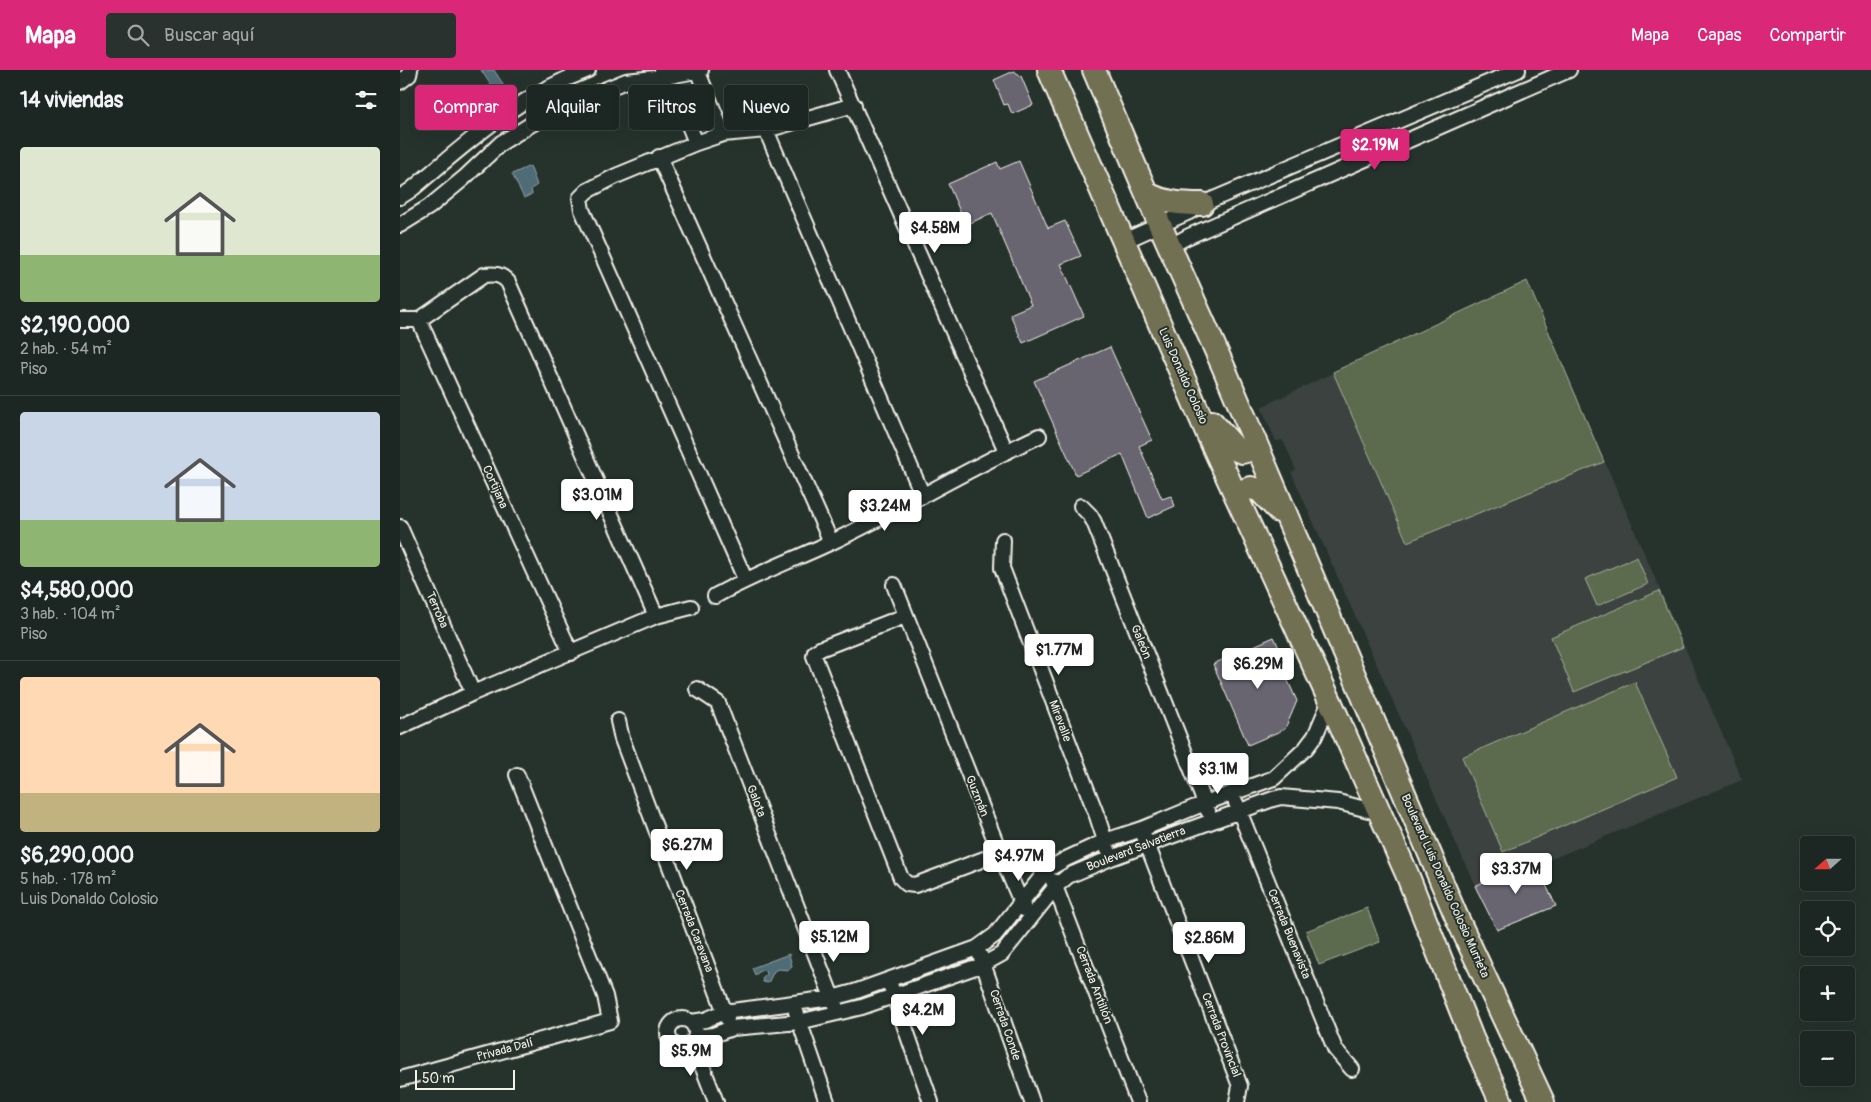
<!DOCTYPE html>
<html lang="es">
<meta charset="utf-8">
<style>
:root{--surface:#1c2622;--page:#29322f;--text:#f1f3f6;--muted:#a0a5a5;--line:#3a4340;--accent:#db2777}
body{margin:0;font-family:Pangolin,sans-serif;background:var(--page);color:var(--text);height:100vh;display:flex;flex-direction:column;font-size:19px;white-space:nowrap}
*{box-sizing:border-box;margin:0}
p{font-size:16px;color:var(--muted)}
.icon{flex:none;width:28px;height:28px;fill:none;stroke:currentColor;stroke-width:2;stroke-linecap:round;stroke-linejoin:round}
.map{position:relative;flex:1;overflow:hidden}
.sheet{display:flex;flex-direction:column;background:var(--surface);width:400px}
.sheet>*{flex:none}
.hud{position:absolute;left:15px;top:15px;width:475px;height:45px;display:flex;gap:10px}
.needle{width:32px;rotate:249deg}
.fabs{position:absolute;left:1400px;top:766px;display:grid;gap:10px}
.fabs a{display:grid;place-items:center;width:55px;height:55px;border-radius:5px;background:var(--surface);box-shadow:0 5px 20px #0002,0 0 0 1px var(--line);font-size:25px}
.scale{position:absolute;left:15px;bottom:12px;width:100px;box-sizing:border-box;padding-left:5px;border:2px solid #f4f1e8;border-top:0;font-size:14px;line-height:18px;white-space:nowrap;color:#f4f1e8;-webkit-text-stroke:4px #26332d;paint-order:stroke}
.price{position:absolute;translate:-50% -42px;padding:0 11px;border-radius:5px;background:#fff;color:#222;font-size:16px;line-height:32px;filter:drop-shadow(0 1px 2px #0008)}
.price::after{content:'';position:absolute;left:50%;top:30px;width:15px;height:11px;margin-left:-8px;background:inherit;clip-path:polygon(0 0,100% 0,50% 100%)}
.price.selected{background:var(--accent);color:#fff}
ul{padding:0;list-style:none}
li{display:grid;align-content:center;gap:10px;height:265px;padding:0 20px}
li+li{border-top:1px solid var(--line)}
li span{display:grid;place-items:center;height:155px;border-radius:5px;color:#555}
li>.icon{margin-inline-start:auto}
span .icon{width:90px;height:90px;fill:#fffc;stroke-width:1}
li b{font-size:21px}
h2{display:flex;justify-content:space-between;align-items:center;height:60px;padding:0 20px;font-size:21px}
.tag{padding:0 18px;border-radius:5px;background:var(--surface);box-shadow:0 5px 20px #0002,0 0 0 1px var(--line);font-size:18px;line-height:45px}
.tag.selected{background:var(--accent);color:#fff}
header{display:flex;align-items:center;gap:30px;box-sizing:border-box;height:70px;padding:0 25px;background:var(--accent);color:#fff}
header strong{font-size:24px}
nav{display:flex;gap:28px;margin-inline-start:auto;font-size:18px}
.search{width:350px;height:45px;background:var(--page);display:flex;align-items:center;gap:12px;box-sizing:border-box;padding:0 18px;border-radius:5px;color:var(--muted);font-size:19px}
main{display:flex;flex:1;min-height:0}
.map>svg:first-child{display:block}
.built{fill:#3a4241}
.green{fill:#5c6b4d;stroke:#a8ae9a}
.water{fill:#4f6c76;stroke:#91a1a4}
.building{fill:#676571;stroke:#f4f1e8}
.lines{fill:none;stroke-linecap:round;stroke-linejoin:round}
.street-casing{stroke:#f4f1e8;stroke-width:18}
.primary-casing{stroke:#f4f1e8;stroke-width:26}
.street{stroke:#26332d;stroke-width:14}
.primary{stroke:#716f52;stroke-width:22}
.labels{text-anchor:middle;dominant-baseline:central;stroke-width:4;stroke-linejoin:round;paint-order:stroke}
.street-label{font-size:12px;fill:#f4f1e8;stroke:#26332d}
</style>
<header>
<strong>Mapa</strong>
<div class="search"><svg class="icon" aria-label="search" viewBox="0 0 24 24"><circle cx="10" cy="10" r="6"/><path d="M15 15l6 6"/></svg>Buscar aquí</div>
<nav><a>Mapa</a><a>Capas</a><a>Compartir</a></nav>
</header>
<main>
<section class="sheet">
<h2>14 viviendas<svg class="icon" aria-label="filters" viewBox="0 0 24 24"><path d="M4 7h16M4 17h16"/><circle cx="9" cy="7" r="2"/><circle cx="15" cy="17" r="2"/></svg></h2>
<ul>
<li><span style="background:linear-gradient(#dfe7d0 70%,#8fb573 0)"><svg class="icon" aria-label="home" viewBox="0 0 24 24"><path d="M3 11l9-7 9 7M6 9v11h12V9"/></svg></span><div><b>$2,190,000</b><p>2 hab. · 54 m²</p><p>Piso</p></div></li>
<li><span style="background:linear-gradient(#c9d6e8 70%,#8fb573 0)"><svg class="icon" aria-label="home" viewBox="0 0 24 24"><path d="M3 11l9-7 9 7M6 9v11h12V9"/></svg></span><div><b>$4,580,000</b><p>3 hab. · 104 m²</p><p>Piso</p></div></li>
<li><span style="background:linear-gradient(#ffd9b3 75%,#c2b280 0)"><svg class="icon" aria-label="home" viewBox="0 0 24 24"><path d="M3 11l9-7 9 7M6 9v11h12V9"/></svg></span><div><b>$6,290,000</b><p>5 hab. · 178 m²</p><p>Luis Donaldo Colosio</p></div></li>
</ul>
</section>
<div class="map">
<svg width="1471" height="1032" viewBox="0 0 1471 1032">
<rect width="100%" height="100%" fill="#26332d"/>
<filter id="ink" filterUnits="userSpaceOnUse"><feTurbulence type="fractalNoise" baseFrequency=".02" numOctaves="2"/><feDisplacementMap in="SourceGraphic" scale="10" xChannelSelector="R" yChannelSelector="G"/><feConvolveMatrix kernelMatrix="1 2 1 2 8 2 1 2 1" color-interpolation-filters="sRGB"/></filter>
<g filter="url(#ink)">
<path class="built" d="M1127,211L1342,710L1137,795L1133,788L1075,816L891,402L896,400L883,370L876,371L861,337Z"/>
<path class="green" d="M1127,211L1204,392L1007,472L933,302Z
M1237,487L1248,514L1197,536L1185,509Z
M1259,521L1283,577L1174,622L1151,567Z
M1235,612L1277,707L1103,782L1062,687Z
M967,838L980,872L919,895L906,861Z"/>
<path class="water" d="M81,0H94L103,14L98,20L96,19L94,20Z
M57,20L73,37L71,42L66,44L51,28L53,21Z
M130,96L137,115L131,119L132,124L124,128L112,104Z
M389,884L392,896L389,900L378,899L374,901L368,913L363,912L362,908L366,904L365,901L362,900L355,905L352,898Z"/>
<path class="building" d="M614,1L621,6L633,35L612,44L608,34L604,35L594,10Z
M619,91L648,158L665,151L681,186L661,194L684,246L623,273L610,244L631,235L592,143L566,155L548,114L597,92L600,99Z
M710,277L752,370L739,376L762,429L771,426L775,436L748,448L722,384L676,405L634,311Z
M874,567L884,589L879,591L897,631L885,659L848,675L813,594Z
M1133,788L1156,836L1097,860L1075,816Z"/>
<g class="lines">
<defs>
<path id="street" d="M297,0L323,64
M437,0L606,381
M262,1L286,48L296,73
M0,12L9,5L10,0
M366,60L523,426
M259,87L431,472
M0,127L11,120C69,71 116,27 188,0
M0,155L29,137L64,108L101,73L130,55L169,34L226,11L264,7L301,0
M724,171L789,142L802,134L1118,0
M769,177L787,167L1169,0
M0,250H19L84,205C95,204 101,204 108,212L256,546L73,623L0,657
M19,250L171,583
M681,436L690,445L694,452L808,741
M0,457L73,623
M603,470L602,498L697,746L708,780
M345,509L182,140L180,128L187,121L216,106L296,73L323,64L366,60L454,35
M494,515L600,783L624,839
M315,526C353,505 393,490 432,472C502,439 569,398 639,366
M256,546L291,537
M505,546L420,579L415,582L414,586L501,808L507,814L515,815L600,783
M297,619L318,633L435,935
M218,651L222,669L327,948
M836,733L935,979L952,999
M744,766L840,1016L837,1032
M653,811L738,1032
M580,885L632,1032
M491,917L531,1032
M393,933L427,1032
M268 963a14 14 0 1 1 28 0a14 14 0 1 1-28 0Z
M291,952L305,950L324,942L432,928L454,922L577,878L595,865L647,800L666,789L705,771L742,759L805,733L874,708L906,678L915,666L930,631
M296,967L313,965L332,958L399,952L462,937L584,894L602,884L656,816L668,806L711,788L873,729L881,727L938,732L980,743
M293,972L316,1032
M0,1009L210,951L205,926L117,705"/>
<path id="primary" d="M649,0L810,369L930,631L1007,804L1072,968L1101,1032
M694,0L760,155L823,296L1057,848L1143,1032
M747,124C766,133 781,134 802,134
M812,352L837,380L842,382L857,378
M835,423L851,418L859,420L879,441"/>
</defs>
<use href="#street" class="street-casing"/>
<use href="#primary" class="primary-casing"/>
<use href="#street" class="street"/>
<use href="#primary" class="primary"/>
</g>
</g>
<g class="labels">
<g class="street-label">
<text transform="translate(783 306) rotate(66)">Luis Donaldo Colosio</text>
<text transform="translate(95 417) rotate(66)">Cortijana</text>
<text transform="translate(37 540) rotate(66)">Terroba</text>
<text transform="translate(741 572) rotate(68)">Galeón</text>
<text transform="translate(660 651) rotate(69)">Miravalle</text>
<text transform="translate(577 726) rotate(68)">Guzmán</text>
<text transform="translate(356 731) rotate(69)">Galota</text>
<text transform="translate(736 779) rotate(-21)">Boulevard Salvatierra</text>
<text transform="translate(1045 816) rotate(66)">Boulevard Luis Donaldo Colosio Murrieta</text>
<text transform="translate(294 861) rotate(69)">Cerrada Caravana</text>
<text transform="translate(889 864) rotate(68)">Cerrada Buenavista</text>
<text transform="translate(694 915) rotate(69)">Cerrada Antillón</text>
<text transform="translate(605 955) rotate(71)">Cerrada Conde</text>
<text transform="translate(821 965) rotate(69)">Cerrada Provincial</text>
<text transform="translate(105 980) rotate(-15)">Privada Dalí</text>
</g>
</g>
</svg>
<div class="fabs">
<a><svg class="needle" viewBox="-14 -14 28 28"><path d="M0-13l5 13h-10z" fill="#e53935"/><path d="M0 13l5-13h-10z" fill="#a0a5a5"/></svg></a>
<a><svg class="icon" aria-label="locate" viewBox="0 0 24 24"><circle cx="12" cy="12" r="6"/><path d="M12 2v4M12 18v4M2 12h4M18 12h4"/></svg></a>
<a>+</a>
<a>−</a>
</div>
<div class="scale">50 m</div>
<b class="price selected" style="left:975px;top:101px">$2.19M</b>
<b class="price" style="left:535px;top:184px">$4.58M</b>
<b class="price" style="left:197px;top:451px">$3.01M</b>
<b class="price" style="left:485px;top:462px">$3.24M</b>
<b class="price" style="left:659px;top:606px">$1.77M</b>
<b class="price" style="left:858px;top:620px">$6.29M</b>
<b class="price" style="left:818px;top:725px">$3.1M</b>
<b class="price" style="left:287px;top:801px">$6.27M</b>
<b class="price" style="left:619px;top:812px">$4.97M</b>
<b class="price" style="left:1116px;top:825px">$3.37M</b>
<b class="price" style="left:434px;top:893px">$5.12M</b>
<b class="price" style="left:809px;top:894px">$2.86M</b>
<b class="price" style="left:523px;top:966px">$4.2M</b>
<b class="price" style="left:291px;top:1007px">$5.9M</b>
<div class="hud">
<a class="tag selected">Comprar</a>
<a class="tag">Alquilar</a>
<a class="tag">Filtros</a>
<a class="tag">Nuevo</a>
</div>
</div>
</main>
